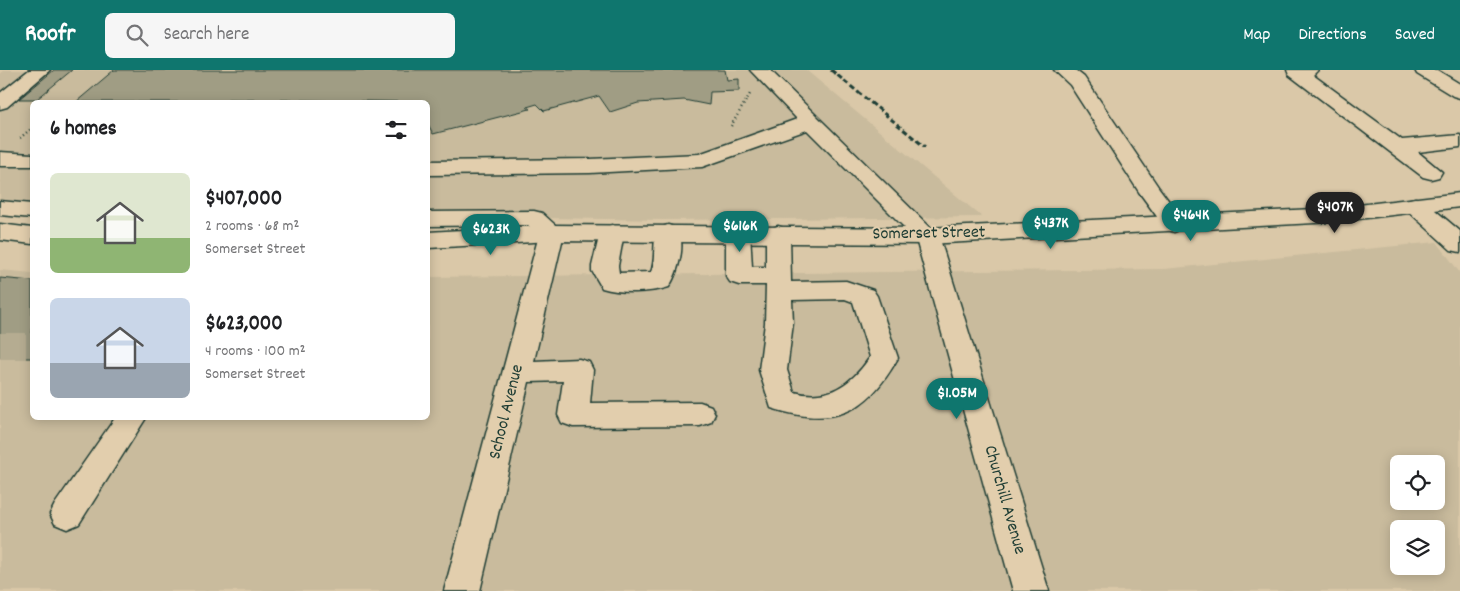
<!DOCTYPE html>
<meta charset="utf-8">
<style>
:root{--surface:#fff;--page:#f6f6f6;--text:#202124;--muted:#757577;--accent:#0f766e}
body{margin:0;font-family:Dekko,sans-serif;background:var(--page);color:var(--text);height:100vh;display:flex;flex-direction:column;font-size:19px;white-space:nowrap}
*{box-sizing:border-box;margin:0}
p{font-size:16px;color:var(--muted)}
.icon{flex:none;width:28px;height:28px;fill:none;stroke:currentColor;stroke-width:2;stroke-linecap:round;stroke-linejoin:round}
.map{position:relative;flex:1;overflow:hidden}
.sheet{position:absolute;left:30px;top:30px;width:400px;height:320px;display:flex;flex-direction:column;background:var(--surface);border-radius:8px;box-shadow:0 2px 12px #0003}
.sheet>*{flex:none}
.controls{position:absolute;left:1390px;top:385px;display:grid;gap:10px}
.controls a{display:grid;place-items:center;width:55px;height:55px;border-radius:8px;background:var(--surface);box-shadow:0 2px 12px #0003;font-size:25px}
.price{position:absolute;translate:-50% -42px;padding:0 11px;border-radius:18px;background:var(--accent);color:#fff;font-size:16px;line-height:32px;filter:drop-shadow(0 1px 2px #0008)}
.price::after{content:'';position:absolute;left:50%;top:30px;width:15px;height:11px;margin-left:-8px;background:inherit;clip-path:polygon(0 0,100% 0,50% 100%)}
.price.active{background:#222;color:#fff}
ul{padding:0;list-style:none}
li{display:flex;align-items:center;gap:15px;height:125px;padding:0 20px}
li span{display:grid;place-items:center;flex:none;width:140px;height:100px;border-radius:8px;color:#555}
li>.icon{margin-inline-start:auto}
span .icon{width:60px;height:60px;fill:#fffc;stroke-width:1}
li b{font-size:21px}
h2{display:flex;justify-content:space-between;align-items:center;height:60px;padding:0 20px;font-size:21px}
header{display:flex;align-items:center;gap:30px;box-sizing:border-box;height:70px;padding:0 25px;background:var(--accent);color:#fff}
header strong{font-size:24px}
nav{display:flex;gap:28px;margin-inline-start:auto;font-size:18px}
.search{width:350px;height:45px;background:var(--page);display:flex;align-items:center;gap:12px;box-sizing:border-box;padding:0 18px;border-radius:8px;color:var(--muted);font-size:19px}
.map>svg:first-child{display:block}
.built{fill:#c9bb9d;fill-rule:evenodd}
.building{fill:#a09d84;stroke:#1f3d34}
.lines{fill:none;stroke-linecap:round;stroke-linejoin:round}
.minor-tunnel{stroke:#b5ac91;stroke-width:26;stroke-dasharray:26 13;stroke-linecap:butt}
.minor-casing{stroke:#1f3d34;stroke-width:3}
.major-casing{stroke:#1f3d34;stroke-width:3}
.path{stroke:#1f3d34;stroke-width:2.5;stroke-dasharray:1 3;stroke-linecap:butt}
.minor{fill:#e2cead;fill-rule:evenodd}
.major{fill:#e2cead;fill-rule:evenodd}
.rail{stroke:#1f3d34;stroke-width:3;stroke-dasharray:5.5 3;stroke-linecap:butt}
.labels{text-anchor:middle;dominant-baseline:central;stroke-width:4;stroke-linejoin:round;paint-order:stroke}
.street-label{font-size:18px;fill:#1f3d34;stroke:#e2cead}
</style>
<header>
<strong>Roofr</strong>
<div class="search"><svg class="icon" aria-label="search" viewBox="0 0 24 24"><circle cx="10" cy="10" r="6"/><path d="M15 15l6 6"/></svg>Search here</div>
<nav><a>Map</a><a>Directions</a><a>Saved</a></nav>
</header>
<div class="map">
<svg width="1460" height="521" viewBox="0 0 1460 521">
<rect width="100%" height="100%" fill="#dac8a8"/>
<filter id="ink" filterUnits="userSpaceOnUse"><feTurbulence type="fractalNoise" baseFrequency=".02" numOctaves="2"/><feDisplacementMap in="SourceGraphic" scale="10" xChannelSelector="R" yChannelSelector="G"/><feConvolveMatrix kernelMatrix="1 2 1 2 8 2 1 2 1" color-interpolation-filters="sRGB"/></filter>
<g filter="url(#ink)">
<path class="built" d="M5,0H806L982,147L663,150L428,146V32H32V138L0,133V4Z
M1437,172L1460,203V521H0V200L32,203V348H428V207L1164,199ZM1399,394H1436V431H1399ZM1399,459H1436V496H1399Z"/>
<path class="building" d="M54,0H72L37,29H19Z
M114,0H725L727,10L739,9V21L710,22L709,35L684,30L638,33L610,42L599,26L544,41L537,34L527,37L530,39L433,64L428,54V32L228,29L224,32H76Z
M0,208L32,211V288H0Z"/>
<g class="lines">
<path class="minor-tunnel" d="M0,276H32"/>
<defs>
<path id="minor" d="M29,0H50L7,37L0,39V23Z
M750,0H770L939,166L1049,521H1013L916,169L807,60L702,97L590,103L428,105V91L590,89L699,84L797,49Z
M1054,0H1075L1084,7L1159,118L1186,154L1182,159L1174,162L1166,159L1139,122L1070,15Z
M1287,0H1318L1313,5L1402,70L1460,65V77L1418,82L1442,102L1439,107L1431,109L1423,107L1289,5Z
M1415,0H1437L1460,14V28L1453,26L1417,4Z
M0,82L32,84V96H0Z
M1415,128L1423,130L1460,161V182L1451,180L1407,140L1403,135L1407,130Z
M0,131L32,134V148L0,145Z
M534,141L542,143L564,163L534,291L579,289L589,292L593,300L590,333L700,332L711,336L715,344L711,352L700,356L573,357L562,353L558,345L563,311L529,312L480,521H444L539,165L528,155L428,156V142Z
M612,155L621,158L624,163L618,196L619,203L651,202C657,188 651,170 659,158L668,155L677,158C687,174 678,202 669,217C650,223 621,224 602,218L592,201V196L600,163L603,158Z
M738,155L747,158L750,163L752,197H766V164L769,159L778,156L787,159L790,164L791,212L846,211L873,220L877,226L898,288C866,345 833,358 771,338L759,300L765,253L766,215H739L730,212L726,206V163L729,158ZM845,229L853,232L870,287C851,315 828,331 794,322L787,300L793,253L792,230Z
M115,348H146L79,454L67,459L55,454L50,444L55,434Z"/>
<path id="major" d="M1460,123V137L1333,152L927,174L552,171L428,178V162L552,155L927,158L1333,138Z
M0,154L32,158V174L0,170Z"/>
</defs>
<use href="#minor" class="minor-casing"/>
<use href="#major" class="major-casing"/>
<path class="path" d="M731,56L750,24
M20,68L32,58"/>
<use href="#minor" class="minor"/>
<use href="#major" class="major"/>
<path class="rail" d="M831,0L925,77"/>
</g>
</g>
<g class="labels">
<g class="street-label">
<text transform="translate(929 164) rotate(-1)">Somerset Street</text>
<text transform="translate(507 342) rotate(-76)">School Avenue</text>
<text transform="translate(1004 430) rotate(74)">Churchill Avenue</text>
</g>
</g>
</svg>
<div class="controls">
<a><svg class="icon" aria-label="locate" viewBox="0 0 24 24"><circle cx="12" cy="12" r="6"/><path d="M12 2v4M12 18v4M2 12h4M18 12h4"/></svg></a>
<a><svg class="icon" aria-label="layers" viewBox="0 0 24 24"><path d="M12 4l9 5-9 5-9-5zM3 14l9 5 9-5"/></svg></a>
</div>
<b class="price active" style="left:1335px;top:164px">$407K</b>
<b class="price" style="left:1191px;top:172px">$464K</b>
<b class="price" style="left:1051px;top:180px">$437K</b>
<b class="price" style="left:740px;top:183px">$616K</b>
<b class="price" style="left:491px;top:186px">$623K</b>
<b class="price" style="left:957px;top:350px">$1.05M</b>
<section class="sheet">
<h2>6 homes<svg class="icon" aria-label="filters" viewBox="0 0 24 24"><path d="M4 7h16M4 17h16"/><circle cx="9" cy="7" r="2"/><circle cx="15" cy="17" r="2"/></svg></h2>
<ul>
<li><span style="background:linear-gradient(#dfe7d0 65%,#8fb573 0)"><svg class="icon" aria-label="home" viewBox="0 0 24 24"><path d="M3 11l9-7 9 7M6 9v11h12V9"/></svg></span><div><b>$407,000</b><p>2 rooms · 68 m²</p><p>Somerset Street</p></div></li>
<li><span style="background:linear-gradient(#c9d6e8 65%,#9aa5b1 0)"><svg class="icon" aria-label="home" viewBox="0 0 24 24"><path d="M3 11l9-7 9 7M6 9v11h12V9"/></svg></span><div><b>$623,000</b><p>4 rooms · 100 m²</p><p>Somerset Street</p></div></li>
</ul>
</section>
</div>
